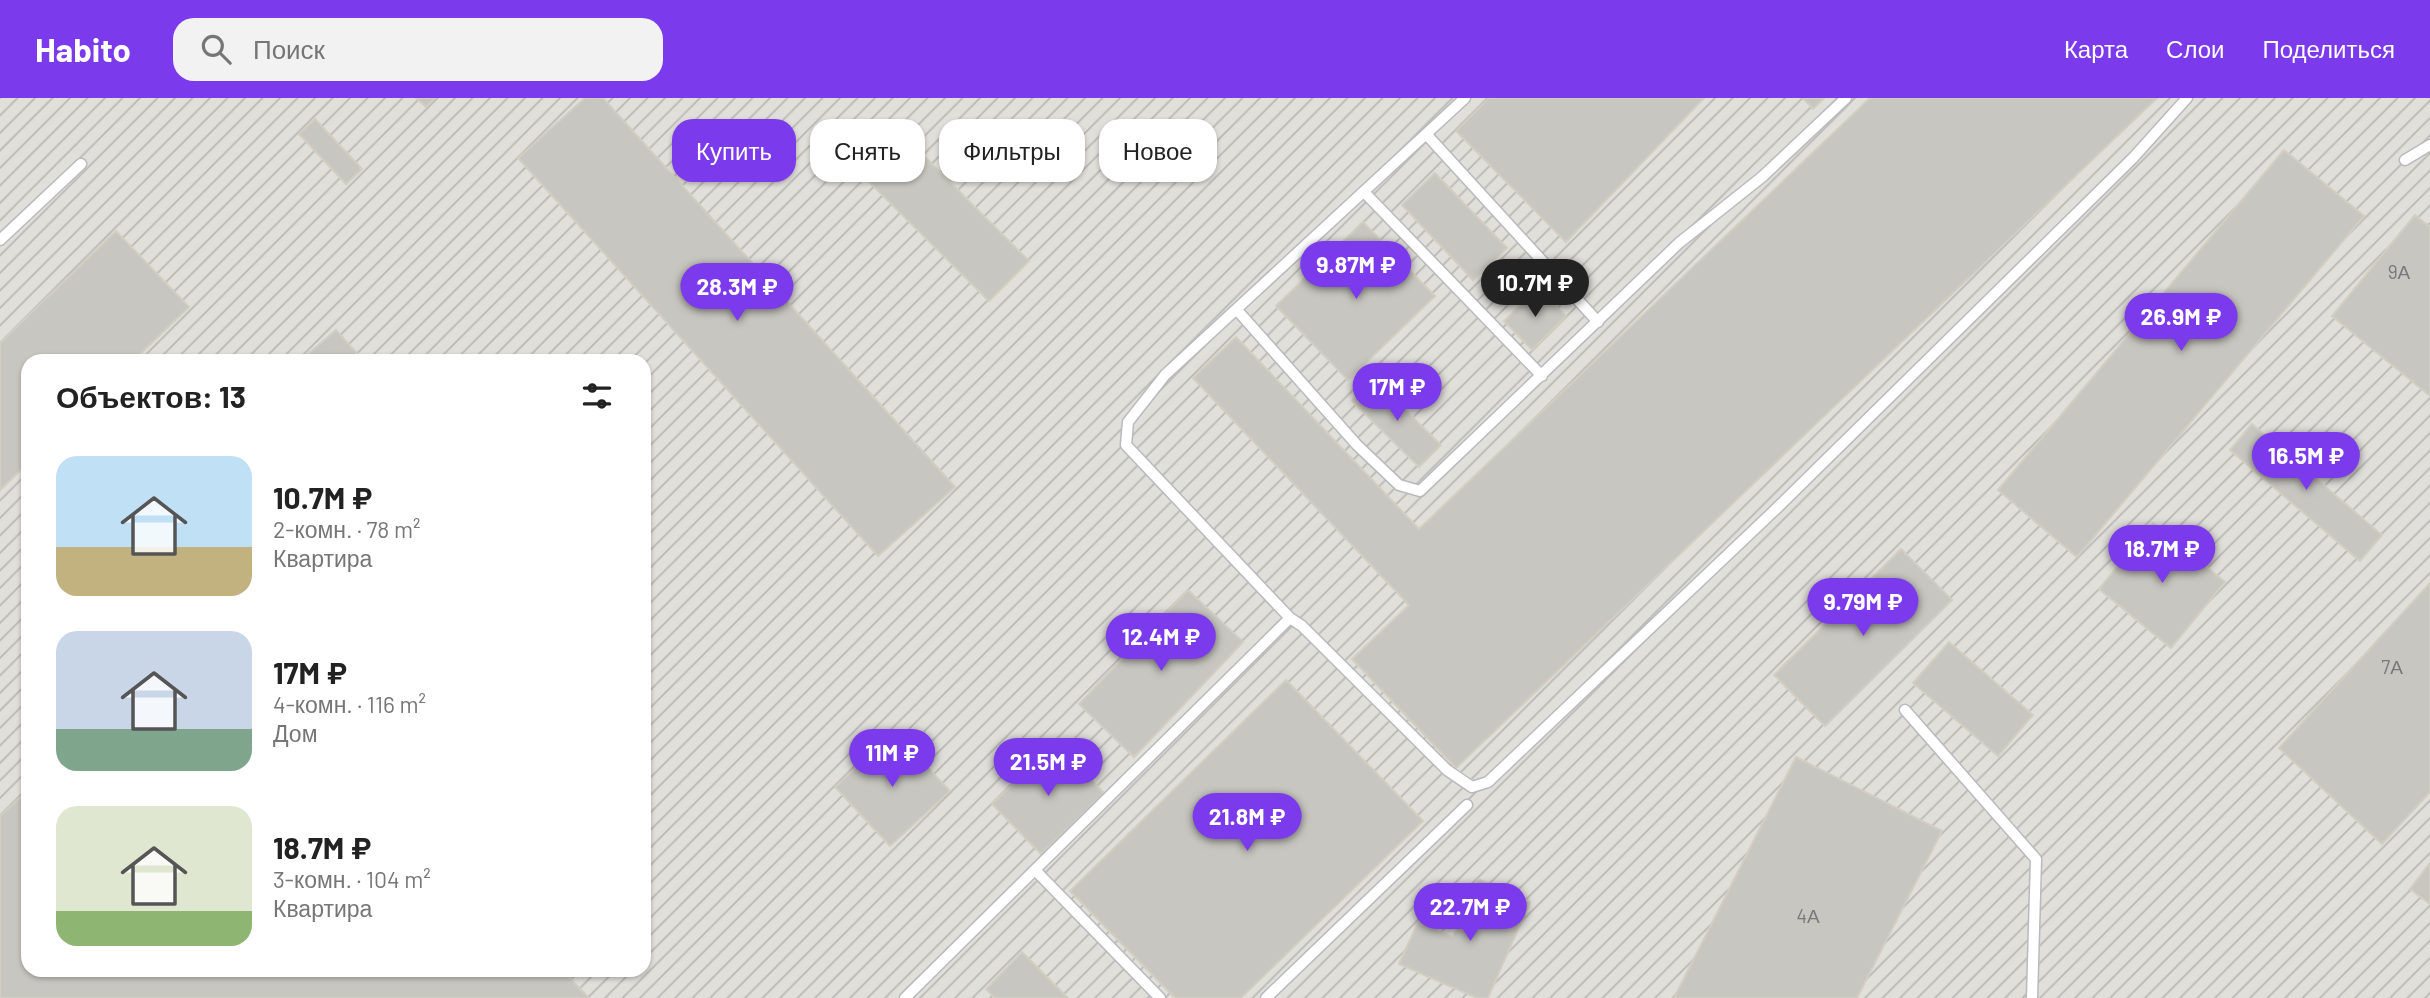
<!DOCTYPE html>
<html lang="ru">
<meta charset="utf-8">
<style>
:root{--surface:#fff;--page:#f2f2f2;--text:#222;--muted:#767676;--accent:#7c3aed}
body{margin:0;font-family:Barlow,sans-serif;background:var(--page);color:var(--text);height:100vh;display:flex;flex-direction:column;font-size:26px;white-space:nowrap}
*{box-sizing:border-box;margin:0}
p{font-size:23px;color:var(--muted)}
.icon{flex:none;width:38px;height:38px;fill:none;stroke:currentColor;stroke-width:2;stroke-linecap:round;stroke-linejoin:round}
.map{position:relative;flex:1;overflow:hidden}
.sheet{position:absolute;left:21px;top:256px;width:630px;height:623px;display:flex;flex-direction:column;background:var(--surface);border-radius:21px;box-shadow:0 2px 5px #0004}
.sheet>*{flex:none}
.hud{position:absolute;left:672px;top:21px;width:665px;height:63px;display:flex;gap:14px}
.price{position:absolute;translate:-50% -60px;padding:0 16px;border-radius:24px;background:var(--accent);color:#fff;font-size:23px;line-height:46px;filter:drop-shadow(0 2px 4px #0008)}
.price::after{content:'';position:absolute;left:50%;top:42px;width:21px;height:16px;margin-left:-10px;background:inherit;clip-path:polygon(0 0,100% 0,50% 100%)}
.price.on{background:#222;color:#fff}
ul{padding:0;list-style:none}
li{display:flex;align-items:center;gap:21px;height:175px;padding:0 35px}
li span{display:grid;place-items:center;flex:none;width:196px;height:140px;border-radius:21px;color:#555}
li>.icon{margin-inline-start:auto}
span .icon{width:84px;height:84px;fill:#fffc;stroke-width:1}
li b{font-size:30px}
h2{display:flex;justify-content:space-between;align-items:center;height:84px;padding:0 35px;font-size:30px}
.tag{padding:0 24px;border-radius:21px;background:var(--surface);box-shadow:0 2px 5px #0004;font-size:24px;line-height:63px}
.tag.on{background:var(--accent);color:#fff}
header{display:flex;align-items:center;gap:42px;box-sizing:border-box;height:98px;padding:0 35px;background:var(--accent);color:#fff}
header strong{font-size:33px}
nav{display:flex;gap:38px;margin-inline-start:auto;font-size:24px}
.search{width:490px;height:63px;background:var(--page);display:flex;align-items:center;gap:18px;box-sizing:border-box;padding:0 24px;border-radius:21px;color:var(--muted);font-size:26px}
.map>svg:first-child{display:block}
.industrial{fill:url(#industrial-furrows);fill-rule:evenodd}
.building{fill:#c8c6c0;stroke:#d2cec1;stroke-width:2}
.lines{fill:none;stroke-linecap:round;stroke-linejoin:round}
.lane-casing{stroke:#b8babf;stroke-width:13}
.lane{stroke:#fff;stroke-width:10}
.labels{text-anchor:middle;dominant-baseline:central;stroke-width:5;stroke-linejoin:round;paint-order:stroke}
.number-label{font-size:19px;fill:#76787a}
</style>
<header>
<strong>Habito</strong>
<div class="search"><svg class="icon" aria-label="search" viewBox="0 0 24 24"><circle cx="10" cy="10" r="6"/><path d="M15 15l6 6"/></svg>Поиск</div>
<nav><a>Карта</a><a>Слои</a><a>Поделиться</a></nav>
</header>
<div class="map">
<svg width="2430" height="900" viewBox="0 0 2430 900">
<defs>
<pattern id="industrial-furrows" width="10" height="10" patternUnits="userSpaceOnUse" patternTransform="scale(1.75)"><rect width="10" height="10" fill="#e1dfda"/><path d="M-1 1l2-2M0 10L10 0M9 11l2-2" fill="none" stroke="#b9b8b4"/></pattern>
</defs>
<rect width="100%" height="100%" fill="#eeece2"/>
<path class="industrial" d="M0,0H2430V900H0ZM28,262H644V872H28Z"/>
<path class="building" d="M416,0H435L426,9Z
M585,0H603L955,389L878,458L518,60Z
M1489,0H1704L1566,144L1456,33Z
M1803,0H1824L1813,11Z
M1870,0H2157L1456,670L1352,561L1409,507L1193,280L1236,239L1419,431Z
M315,21L362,71L346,86L299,36Z
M904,38L1029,163L989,203L864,79Z
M2284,52L2364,118L2077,459L1998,392Z
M1435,75L1507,150L1473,182L1402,107Z
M2415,117L2430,129V298L2332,218Z
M1363,124L1435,198L1348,282L1276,208Z
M116,133L189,209L134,262H28V365L0,392V245Z
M1538,190L1566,218L1532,252L1504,223Z
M336,232L363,262H301Z
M1374,281L1441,347L1419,369L1352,303Z
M2252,326L2382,437L2360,463L2230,352Z
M2153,425L2225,484L2171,550L2099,491Z
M1901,451L1952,502L1825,628L1774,577Z
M2430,485V694L2382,746L2279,650Z
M1188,492L1243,544L1134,659L1079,606Z
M1949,544L2033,617L1998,658L1913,585Z
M1286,582L1423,723L1241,900H1175L1070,793Z
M894,634L950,693L890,748L835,689Z
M1055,645L1104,695L1041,756L992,706Z
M1796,659L1942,733L1857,900H1674Z
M28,692V872H562L589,900H0V718Z
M2430,765V806L2410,791Z
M1478,781L1530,804L1488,900H1477L1399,866L1418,824L1453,839Z
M1022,854L1068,900H995L986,891Z"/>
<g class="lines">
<defs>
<path id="lane" d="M1426,36L1598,224
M2405,62L2430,47
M1364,94L1542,278
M0,142L81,66
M1237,212L1357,347L1399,387L1420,393L1679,145L1762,79L1846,0
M1290,520L1126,347L1128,324L1165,277L1465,0
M1905,612L2036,761L2032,900
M1035,772L1160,900
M905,900L1290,520L1302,528L1447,672L1472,689L1488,684L1777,410L2133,60L2187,0
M1266,900L1467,707"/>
</defs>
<use href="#lane" class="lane-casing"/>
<use href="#lane" class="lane"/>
</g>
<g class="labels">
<g class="number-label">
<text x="2399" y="173">9А</text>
<text x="2392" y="568">7А</text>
<text x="1808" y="817">4А</text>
</g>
</g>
</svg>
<b class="price" style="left:1356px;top:203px">9.87M ₽</b>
<b class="price on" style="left:1535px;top:221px">10.7M ₽</b>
<b class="price" style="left:737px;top:225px">28.3M ₽</b>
<b class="price" style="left:2181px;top:255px">26.9M ₽</b>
<b class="price" style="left:1397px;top:325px">17M ₽</b>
<b class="price" style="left:2306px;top:394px">16.5M ₽</b>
<b class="price" style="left:2162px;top:487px">18.7M ₽</b>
<b class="price" style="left:1863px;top:540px">9.79M ₽</b>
<b class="price" style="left:1161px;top:575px">12.4M ₽</b>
<b class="price" style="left:892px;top:691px">11M ₽</b>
<b class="price" style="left:1048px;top:700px">21.5M ₽</b>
<b class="price" style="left:1247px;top:755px">21.8M ₽</b>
<b class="price" style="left:1470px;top:845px">22.7M ₽</b>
<div class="hud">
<a class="tag on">Купить</a>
<a class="tag">Снять</a>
<a class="tag">Фильтры</a>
<a class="tag">Новое</a>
</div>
<section class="sheet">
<h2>Объектов: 13<svg class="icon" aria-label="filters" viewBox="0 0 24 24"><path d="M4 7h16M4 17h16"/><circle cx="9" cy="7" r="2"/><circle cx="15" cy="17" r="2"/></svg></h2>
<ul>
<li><span style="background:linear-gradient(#bfe0f5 65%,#c2b280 0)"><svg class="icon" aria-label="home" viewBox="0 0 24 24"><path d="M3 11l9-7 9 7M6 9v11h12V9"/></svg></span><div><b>10.7M ₽</b><p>2-комн. · 78 m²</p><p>Квартира</p></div></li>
<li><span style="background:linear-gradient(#c9d6e8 70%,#7fa58c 0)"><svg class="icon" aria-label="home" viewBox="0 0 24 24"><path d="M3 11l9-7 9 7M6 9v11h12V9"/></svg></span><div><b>17M ₽</b><p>4-комн. · 116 m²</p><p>Дом</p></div></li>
<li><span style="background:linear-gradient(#dfe7d0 75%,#8fb573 0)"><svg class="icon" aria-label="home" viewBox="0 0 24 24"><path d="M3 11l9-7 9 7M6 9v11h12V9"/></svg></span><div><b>18.7M ₽</b><p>3-комн. · 104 m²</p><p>Квартира</p></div></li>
</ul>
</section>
</div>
